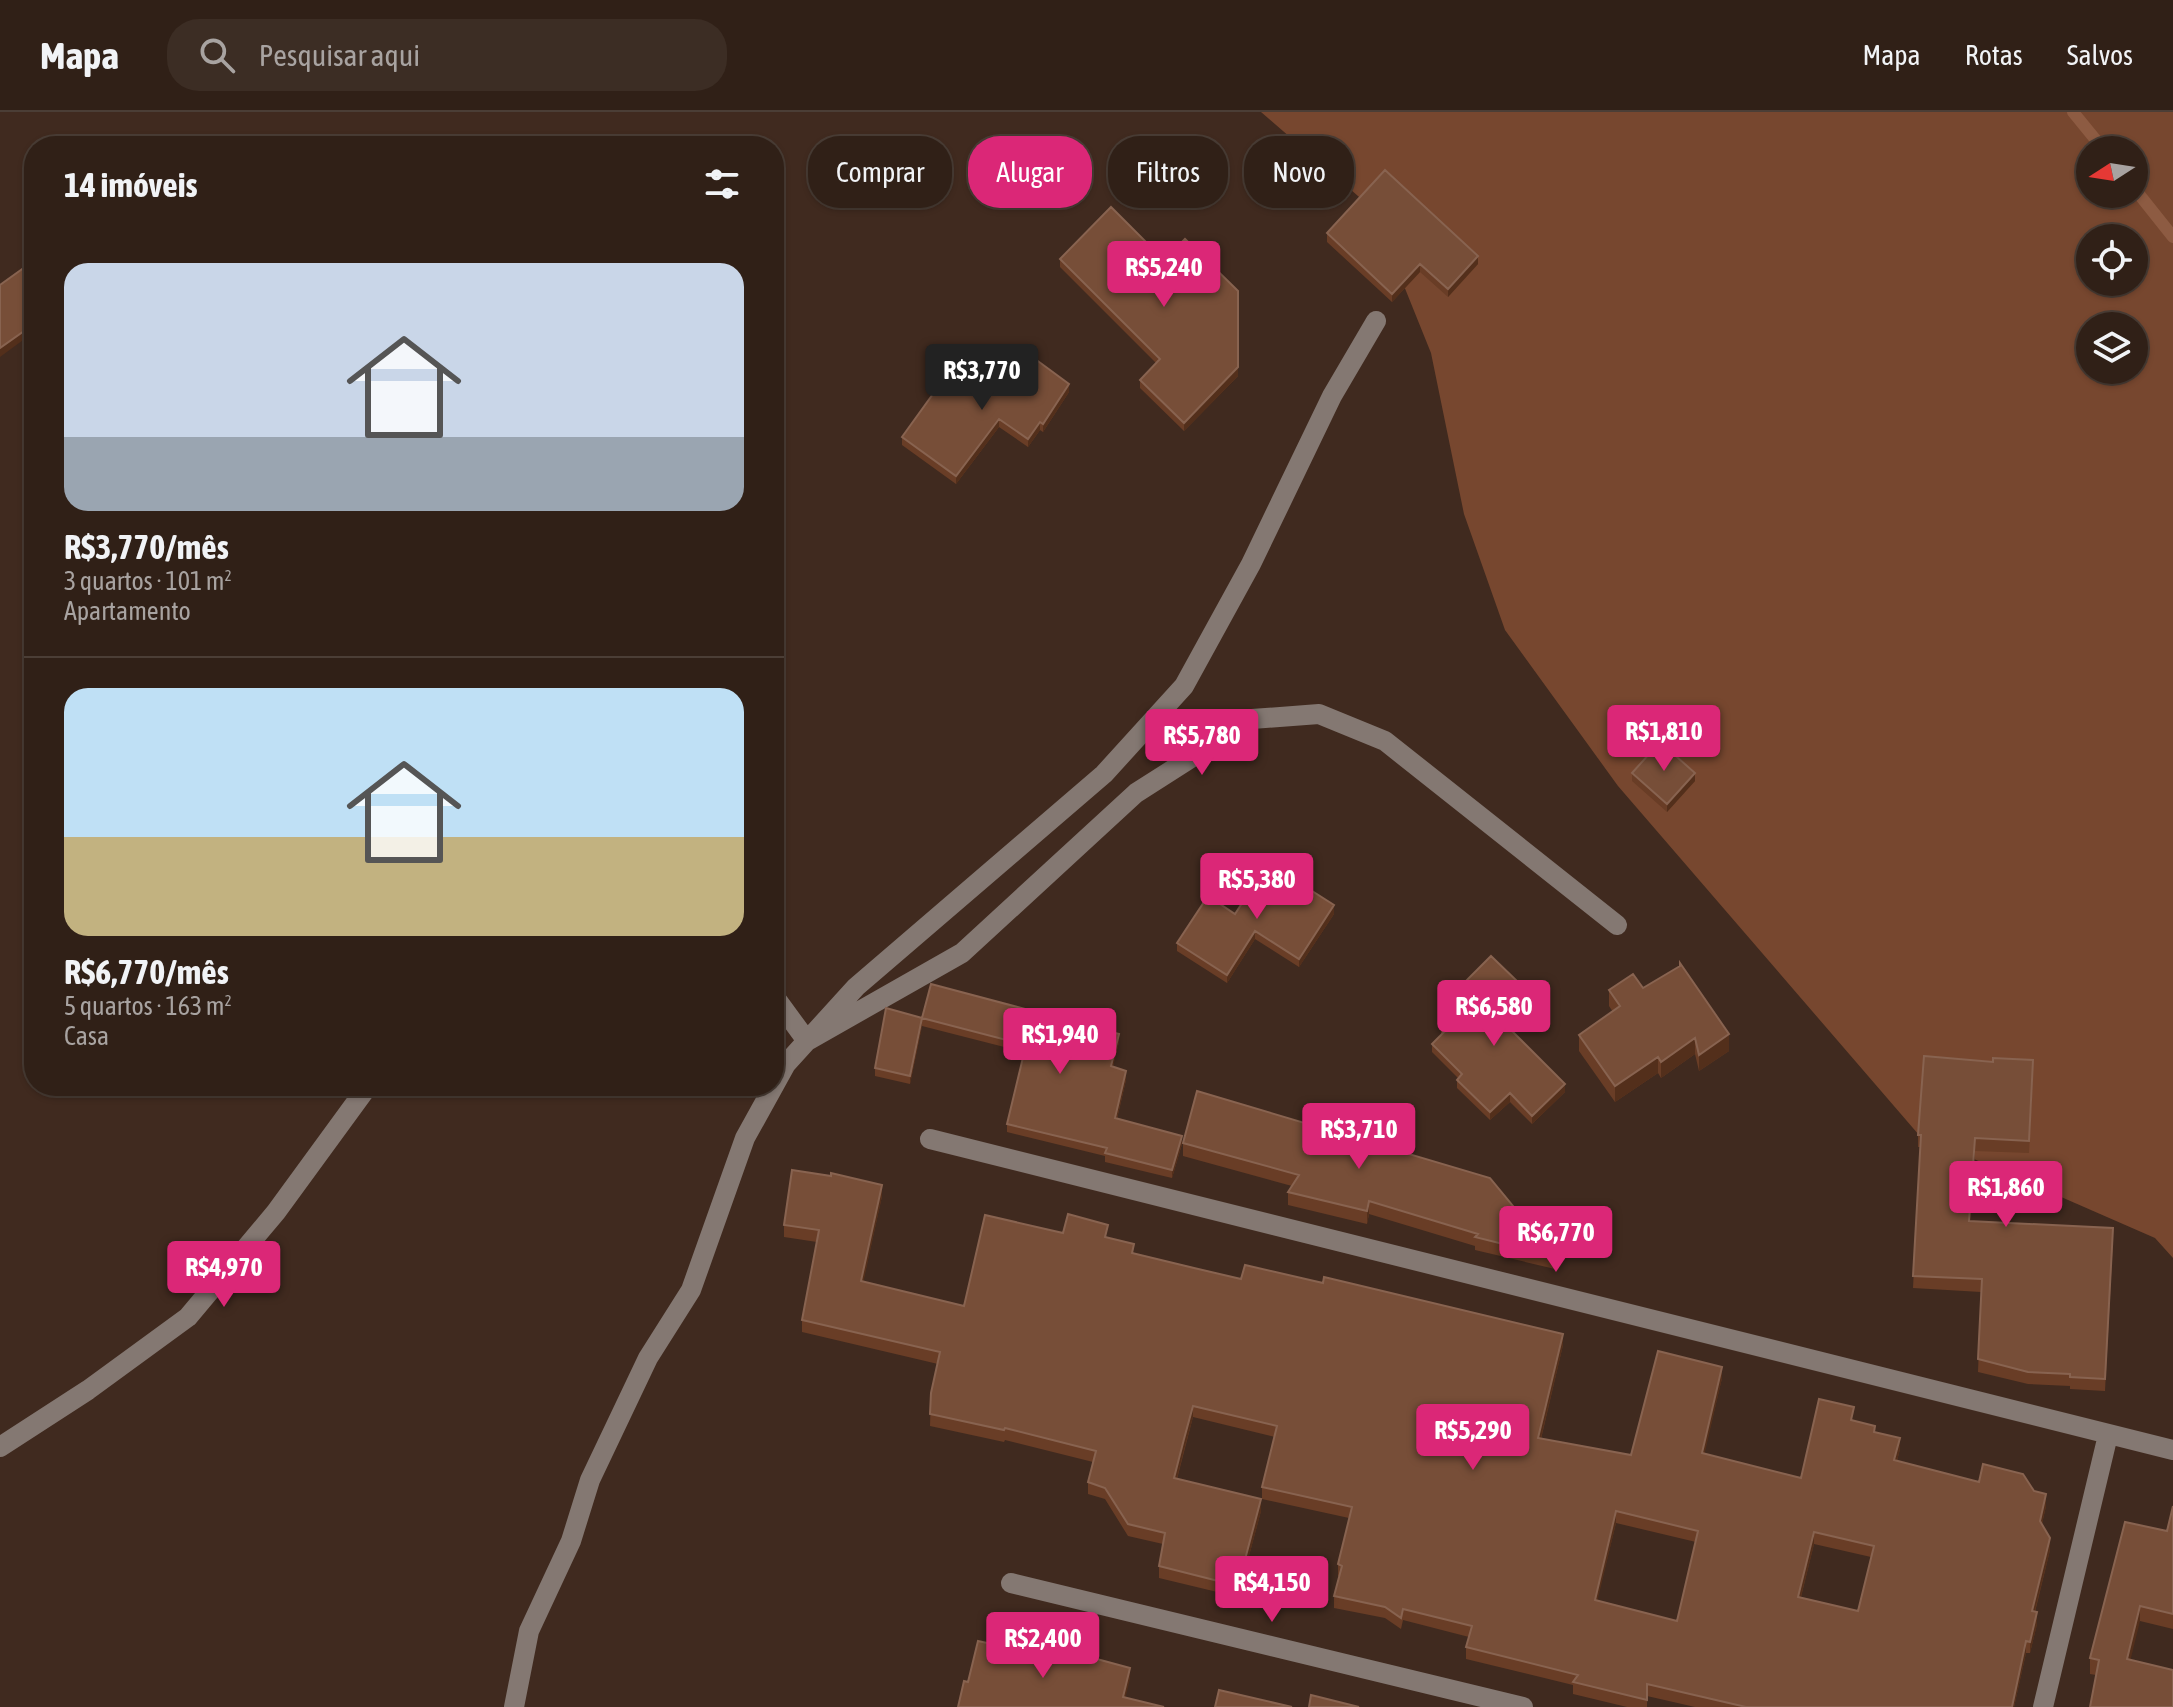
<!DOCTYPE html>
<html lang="pt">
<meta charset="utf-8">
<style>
:root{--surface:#302017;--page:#3c2d24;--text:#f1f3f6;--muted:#a8a3a1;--line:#4b3e36;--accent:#db2777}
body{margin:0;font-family:"Asap Condensed",sans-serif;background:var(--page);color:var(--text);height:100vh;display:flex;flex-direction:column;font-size:30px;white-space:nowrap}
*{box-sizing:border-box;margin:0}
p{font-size:26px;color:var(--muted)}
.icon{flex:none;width:44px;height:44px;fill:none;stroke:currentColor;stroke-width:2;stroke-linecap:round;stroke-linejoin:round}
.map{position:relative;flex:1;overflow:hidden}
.side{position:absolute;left:24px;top:24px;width:760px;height:960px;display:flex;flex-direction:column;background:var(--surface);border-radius:32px;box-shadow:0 2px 6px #0004,0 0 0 2px var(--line)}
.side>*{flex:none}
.hud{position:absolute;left:808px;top:24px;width:760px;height:72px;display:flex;gap:16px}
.needle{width:52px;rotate:258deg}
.fabs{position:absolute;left:2076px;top:24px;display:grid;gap:16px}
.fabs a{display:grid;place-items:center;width:72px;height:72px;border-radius:50%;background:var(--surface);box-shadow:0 2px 6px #0004,0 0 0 2px var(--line);font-size:40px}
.price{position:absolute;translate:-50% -68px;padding:0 18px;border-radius:8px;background:var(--accent);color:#fff;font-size:26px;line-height:52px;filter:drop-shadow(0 2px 4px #0008)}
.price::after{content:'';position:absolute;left:50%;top:48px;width:24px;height:18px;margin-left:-12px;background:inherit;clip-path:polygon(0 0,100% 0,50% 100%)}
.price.on{background:#222;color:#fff}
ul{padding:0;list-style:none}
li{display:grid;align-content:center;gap:16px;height:424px;padding:0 40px}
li+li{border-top:2px solid var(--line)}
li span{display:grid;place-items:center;height:248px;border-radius:24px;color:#555}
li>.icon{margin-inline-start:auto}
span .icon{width:144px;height:144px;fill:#fffc;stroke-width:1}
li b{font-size:34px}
h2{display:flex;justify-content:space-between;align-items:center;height:96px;padding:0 40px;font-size:34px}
.chip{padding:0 28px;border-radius:32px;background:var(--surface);box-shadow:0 2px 6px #0004,0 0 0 2px var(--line);font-size:28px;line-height:72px}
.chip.on{background:var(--accent);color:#fff}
header{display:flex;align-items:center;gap:48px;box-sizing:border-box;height:112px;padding:0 40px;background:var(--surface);border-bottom:2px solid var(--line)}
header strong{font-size:38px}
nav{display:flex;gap:44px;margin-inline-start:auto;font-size:28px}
.search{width:560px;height:72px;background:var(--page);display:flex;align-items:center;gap:20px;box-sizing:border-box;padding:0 28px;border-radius:32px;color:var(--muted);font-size:30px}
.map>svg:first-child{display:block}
.forest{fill:#77472f;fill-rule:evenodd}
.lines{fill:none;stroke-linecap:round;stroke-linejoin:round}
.stream{stroke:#8d5b42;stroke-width:12}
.minor{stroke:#847872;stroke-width:20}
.wall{fill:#693d26;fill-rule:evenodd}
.shaded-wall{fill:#532f1b}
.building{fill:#774e38;stroke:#886350;stroke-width:2;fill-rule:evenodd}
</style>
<header>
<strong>Mapa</strong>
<div class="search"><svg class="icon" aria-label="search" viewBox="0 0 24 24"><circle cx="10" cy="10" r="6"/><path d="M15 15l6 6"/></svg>Pesquisar aqui</div>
<nav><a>Mapa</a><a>Rotas</a><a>Salvos</a></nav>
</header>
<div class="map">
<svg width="2173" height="1595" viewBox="0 0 2173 1595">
<rect width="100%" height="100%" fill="#402a1f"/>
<path class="forest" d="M1261,0H2173V1146L2155,1126L1919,1023L1618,674L1505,518L1464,402L1431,241L1373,97ZM2090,38H2134V82H2090ZM2090,126H2134V170H2090ZM2090,214H2134V258H2090Z"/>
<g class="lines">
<path class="stream" d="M2073,0L2104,38
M2134,76L2173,125"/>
<path class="minor" d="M774,884L807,929L962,841L1136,681L1252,607L1319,602L1385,629L1617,813
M930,1027L2173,1338
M0,1335L88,1278L188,1205L276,1100L368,974
M1011,1471L1523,1595
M514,1595L529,1519L571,1429L590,1368L648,1246L691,1178L745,1026L786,952L856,875L1104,662L1184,574L1251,452L1332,284L1376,209
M2043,1595L2108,1323"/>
</g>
<path class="wall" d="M1327,121L1478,152L1448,185L1420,160L1392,190L1327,130Z
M1060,147L1238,264L1184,319L1140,276V268L1156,251L1060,155Z
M960,267L1006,277L1069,280L1043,320L1040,318L1028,335L999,315L956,372L902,333V325L951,268Z
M1632,661L1695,669L1667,700L1632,669Z
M1235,802H1334L1299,855L1255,827L1227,871L1177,839V831Z
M1464,871L1519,879L1495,902L1565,980L1532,1012L1510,990L1490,1008L1457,976V968L1458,966L1432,940V932L1441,923V917L1471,886L1464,879Z
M1643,876L1729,939L1699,959L1695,942L1661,966L1658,961L1615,990L1579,939V923L1613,900L1609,894V878Z
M922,906L1119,930L1113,954L1126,968L1117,1007L1182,1032L1172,1066L1105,1050V1044L1007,1020V1012L1024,940L922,914Z
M922,914L910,972L875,964V956Z
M1993,946L2033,960L2029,1041L1975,1039L1970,1109L2113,1128L2105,1279L2070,1277V1274L2028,1272L1978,1260L1981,1180L1913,1176L1920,1035H1918V1023L1993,950Z
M1197,979L1555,1145V1157L1475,1138V1134L1369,1102L1367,1112L1288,1093V1080L1292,1074L1183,1044V1031Z
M882,1084L863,1170L964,1194L1063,1121L1108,1125L1134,1141L1241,1167L1563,1233L1541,1327L1631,1343L1722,1266L1704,1342L1801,1366L1853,1309L1875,1320L1900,1337L1897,1349L1979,1370L2034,1379L2046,1394L2042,1412L2050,1438L2035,1500L2037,1512L2030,1541H2026L2014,1595H1695L1647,1584V1595H1627L1573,1582V1573L1466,1547V1535L1469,1525L1403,1508L1401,1517L1385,1506L1334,1496V1484L1339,1464H1338V1452L1349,1406L1262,1387V1375L1275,1325L1193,1305L1177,1367L1261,1399L1238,1485L1159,1466V1454L1163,1432L1128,1424L1105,1387L1088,1382V1370L1093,1350L1005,1328L1004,1330L930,1314L931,1281L938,1252L802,1220V1208L817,1130L784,1125V1113ZM1616,1411L1696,1430L1677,1509L1597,1488ZM1814,1432L1871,1445L1858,1499L1801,1485Z
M2173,1394V1517L2140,1509L2096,1563L2090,1562V1546L2167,1419Z"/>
<path class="shaded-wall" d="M1478,144V152L1448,185V177Z
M1420,152V160L1392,190V182Z
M34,212V220L0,245V236Z
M1238,255V264L1184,319V311Z
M1069,272V280L1043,320V312Z
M999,307V315L956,372V364Z
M1040,310V318L1028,335V327Z
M1695,661V669L1667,700V692Z
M1334,793V802L1299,855V847Z
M1255,819V827L1227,871V863Z
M1519,871V879L1491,906V898Z
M922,906V914L910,972V964Z
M1119,922V930L1111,962V954Z
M1729,922V939L1699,959V943Z
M1695,926V942L1661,966V950Z
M1658,945V961L1615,990V974Z
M1126,959V968L1115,1014V1006Z
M1565,972V980L1532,1012V1004Z
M1510,981V990L1490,1008V1000Z
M1182,1024V1032L1172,1066V1058Z
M1975,1026V1039L1969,1121V1109Z
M882,1073V1084L861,1181V1169Z
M1369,1089V1102L1367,1112V1099Z
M1563,1222V1233L1538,1338V1326Z
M1722,1255V1266L1702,1353V1341Z
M1193,1294V1305L1184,1338L1174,1378V1366L1184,1327Z
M1900,1326V1337L1894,1360V1348Z
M2046,1382V1394L2040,1420V1409Z
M1261,1387V1399L1238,1485V1474Z
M1616,1399V1411L1595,1499V1488Z
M1814,1420V1432L1798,1496V1485Z
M2050,1426V1438L2032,1510V1499Z
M2140,1494V1509L2127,1562V1547Z
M2037,1500V1512L2030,1541V1530Z
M2026,1529V1541L2014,1595H2012Z
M1130,1556V1567L1123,1595V1585Z"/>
<path class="building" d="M1385,58L1478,144L1448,177L1420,152L1392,182L1327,121Z
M1111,95L1164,148L1185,127L1238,179V255L1184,311L1140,268L1160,247L1060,147Z
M32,150L34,154V212L0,236V173Z
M1031,244L1069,272L1043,312L1040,310L1028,327L999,307L956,364L902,325L946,264L951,268L955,263L960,267L971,252L1006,277Z
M1660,630L1695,661L1667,692L1632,661Z
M1268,751L1334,793L1299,847L1255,819L1227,863L1177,831L1208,784L1235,802Z
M1491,844L1519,871L1491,898L1565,972L1532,1004L1510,981L1490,1000L1457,968L1462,962L1432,932L1444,920L1441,917L1475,882L1464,871Z
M1680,851L1729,922L1699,943L1695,926L1661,950L1658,945L1615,974L1579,923L1620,894L1609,878L1633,862L1643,876L1680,854Z
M931,872L1119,922L1111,954L1126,959L1115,1006L1182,1024L1172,1058L1105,1041L1107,1036L1007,1012L1026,933L922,906Z
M886,896L922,906L910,964L875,956Z
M1924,944L1993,950V946L2033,948L2029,1029L1975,1026L1969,1109L2113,1116L2105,1267L2070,1265V1262L2028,1260L1978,1247L1982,1167L1913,1164L1921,1023H1918Z
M1197,979L1490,1066L1555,1145L1475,1125L1478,1122L1369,1089L1367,1099L1288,1080L1299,1063L1183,1031Z
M792,1058L831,1064V1061L882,1073L861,1169L964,1194L985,1103L1063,1121L1068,1102L1108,1113L1105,1125L1134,1132L1132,1141L1194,1156L1241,1167L1245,1153L1323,1171L1324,1165L1563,1222L1538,1326L1631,1343L1658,1239L1722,1255L1702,1341L1801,1366L1819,1287L1854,1295L1851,1308L1875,1314L1874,1320L1900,1326L1894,1348L1979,1370L1983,1352L2023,1362L2034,1379L2046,1382L2040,1409L2050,1426L2032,1499L2037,1500L2030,1530L2026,1529L2012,1595H1746L1647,1572V1588L1573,1570L1578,1563L1466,1535L1472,1514L1403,1497L1401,1506L1385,1495L1334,1484L1342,1454L1338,1452L1352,1395L1262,1375L1277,1314L1193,1294L1184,1327L1174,1366L1261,1387L1238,1474L1159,1454L1165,1421L1128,1412L1105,1376L1088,1370L1096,1339L1005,1316L1004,1318L930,1302L931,1281L940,1240L802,1208L819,1118L784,1113ZM1616,1399L1698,1419L1677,1509L1595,1488ZM1814,1420L1874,1434L1858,1499L1798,1485Z
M2173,1394V1502L2140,1494L2127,1547L2173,1558V1595H2090L2099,1548L2090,1546L2125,1410L2167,1419Z
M978,1529L1001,1534L1002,1530L1048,1541L1049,1534L1130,1556L1123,1585L1164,1595H958L964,1569L968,1570Z
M1219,1578L1292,1595H1215Z
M1311,1583L1359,1595H1309Z"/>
</svg>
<div class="fabs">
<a><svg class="needle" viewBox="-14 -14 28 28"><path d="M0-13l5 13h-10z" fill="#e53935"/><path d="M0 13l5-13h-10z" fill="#a8a3a1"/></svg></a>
<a><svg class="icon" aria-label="locate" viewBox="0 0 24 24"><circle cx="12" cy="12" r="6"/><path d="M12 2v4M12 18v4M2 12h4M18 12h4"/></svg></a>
<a><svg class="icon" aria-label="layers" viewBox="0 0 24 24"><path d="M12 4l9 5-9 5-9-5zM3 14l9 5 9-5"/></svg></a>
</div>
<b class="price" style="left:1164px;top:197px">R$5,240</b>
<b class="price on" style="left:982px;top:300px">R$3,770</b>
<b class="price" style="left:1664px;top:661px">R$1,810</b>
<b class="price" style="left:1202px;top:665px">R$5,780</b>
<b class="price" style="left:1257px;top:809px">R$5,380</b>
<b class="price" style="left:1494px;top:936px">R$6,580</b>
<b class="price" style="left:1060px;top:964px">R$1,940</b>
<b class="price" style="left:1359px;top:1059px">R$3,710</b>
<b class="price" style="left:2006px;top:1117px">R$1,860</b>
<b class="price" style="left:1556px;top:1162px">R$6,770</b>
<b class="price" style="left:224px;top:1197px">R$4,970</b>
<b class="price" style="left:1473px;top:1360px">R$5,290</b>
<b class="price" style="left:1272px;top:1512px">R$4,150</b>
<b class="price" style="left:1043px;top:1568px">R$2,400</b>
<div class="hud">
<a class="chip">Comprar</a>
<a class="chip on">Alugar</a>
<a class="chip">Filtros</a>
<a class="chip">Novo</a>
</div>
<section class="side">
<h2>14 imóveis<svg class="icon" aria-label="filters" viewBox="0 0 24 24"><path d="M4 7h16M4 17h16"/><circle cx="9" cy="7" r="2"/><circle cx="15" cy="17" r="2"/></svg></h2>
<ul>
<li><span style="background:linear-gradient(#c9d6e8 70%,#9aa5b1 0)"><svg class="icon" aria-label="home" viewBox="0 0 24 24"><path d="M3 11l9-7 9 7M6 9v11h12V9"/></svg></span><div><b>R$3,770/mês</b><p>3 quartos · 101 m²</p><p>Apartamento</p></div></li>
<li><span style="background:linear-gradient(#bfe0f5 60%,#c2b280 0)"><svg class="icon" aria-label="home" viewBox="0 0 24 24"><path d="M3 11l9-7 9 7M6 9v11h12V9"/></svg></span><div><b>R$6,770/mês</b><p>5 quartos · 163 m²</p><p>Casa</p></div></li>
</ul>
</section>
</div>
